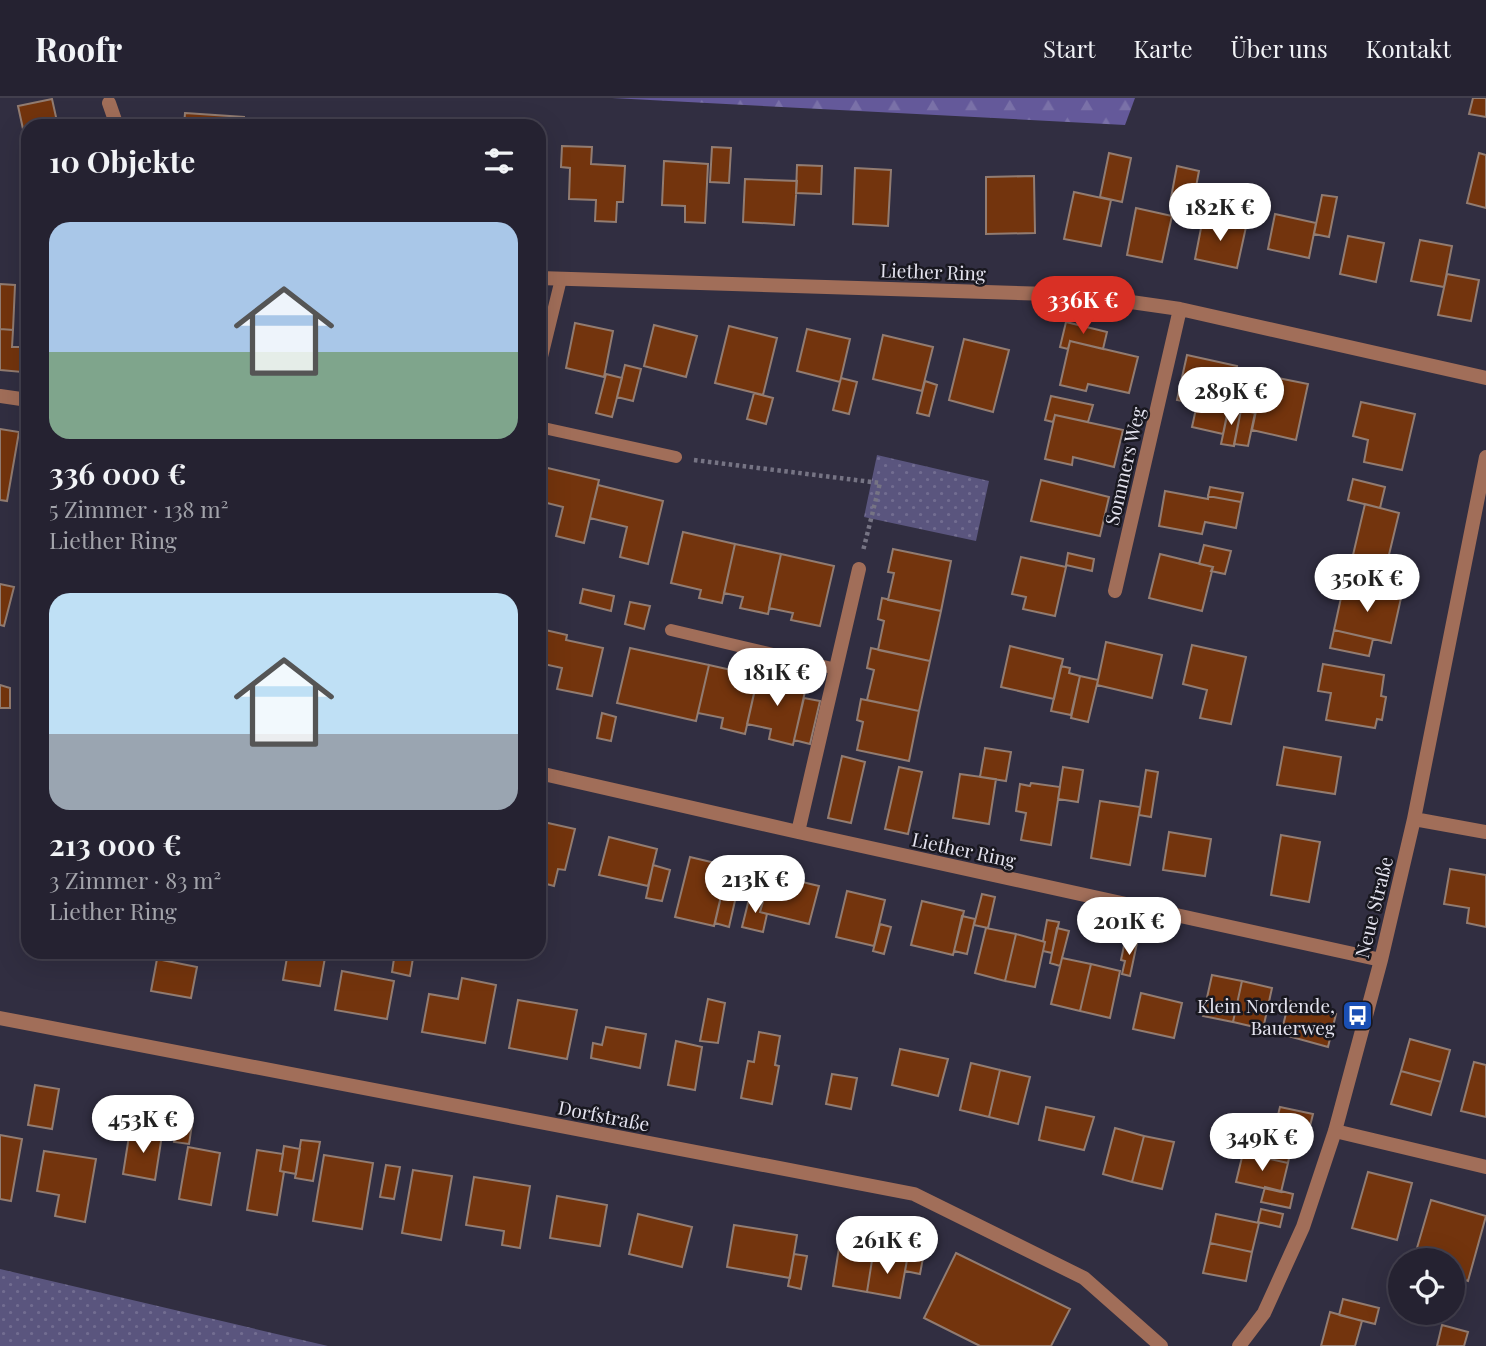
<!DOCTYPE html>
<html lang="de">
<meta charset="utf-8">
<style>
:root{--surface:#252231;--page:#312f3d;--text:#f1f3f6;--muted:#a3a4ab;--line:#423f4d;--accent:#d93025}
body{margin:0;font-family:"Playfair Display",serif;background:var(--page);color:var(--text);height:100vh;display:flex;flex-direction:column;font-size:26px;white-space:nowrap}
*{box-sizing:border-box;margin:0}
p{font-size:23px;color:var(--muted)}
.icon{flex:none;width:38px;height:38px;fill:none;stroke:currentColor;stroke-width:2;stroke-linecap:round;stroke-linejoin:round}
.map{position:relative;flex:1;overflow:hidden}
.sheet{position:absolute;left:21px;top:21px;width:525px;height:840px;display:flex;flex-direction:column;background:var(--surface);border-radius:21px;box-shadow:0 7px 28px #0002,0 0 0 2px var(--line)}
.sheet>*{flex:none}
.tools{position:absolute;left:1388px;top:1150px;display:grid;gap:14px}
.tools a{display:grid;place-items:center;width:77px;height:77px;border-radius:50%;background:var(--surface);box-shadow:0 7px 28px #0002,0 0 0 2px var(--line);font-size:35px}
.price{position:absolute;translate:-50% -60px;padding:0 16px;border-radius:24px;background:#fff;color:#222;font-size:23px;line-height:46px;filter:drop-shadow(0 2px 4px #0008)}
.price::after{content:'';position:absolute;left:50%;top:42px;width:21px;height:16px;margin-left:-10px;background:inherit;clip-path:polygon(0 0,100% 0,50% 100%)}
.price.active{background:var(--accent);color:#fff}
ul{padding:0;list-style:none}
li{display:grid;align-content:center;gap:14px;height:371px;padding:0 28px}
li span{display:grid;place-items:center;height:217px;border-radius:21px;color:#555}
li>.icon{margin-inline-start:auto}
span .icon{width:126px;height:126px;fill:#fffc;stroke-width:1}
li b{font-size:30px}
h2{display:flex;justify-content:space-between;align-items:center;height:84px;padding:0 28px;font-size:30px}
header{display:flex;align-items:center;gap:42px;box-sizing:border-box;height:98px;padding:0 35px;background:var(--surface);border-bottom:2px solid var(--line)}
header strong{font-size:33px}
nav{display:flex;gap:38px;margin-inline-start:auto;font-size:24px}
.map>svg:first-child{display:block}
.grass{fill:url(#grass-dots)}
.forest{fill:url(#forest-firs)}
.building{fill:#73340d;stroke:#927c71;stroke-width:2}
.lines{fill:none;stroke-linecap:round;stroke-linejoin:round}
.path{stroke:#767484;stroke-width:4.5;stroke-dasharray:3.5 3.5;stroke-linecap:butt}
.lane{stroke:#a16e59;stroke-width:12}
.street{stroke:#a16e59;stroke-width:14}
.labels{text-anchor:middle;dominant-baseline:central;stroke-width:5;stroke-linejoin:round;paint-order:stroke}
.street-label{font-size:19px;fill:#e4e3ef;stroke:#191820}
.poi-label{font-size:19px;fill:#e4e3ef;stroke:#191820;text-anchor:end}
</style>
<header>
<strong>Roofr</strong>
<nav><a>Start</a><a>Karte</a><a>Über uns</a><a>Kontakt</a></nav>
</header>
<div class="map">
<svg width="1486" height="1248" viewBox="0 0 1486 1248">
<defs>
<pattern id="grass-dots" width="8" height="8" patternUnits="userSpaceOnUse" patternTransform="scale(1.75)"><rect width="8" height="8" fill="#5a557e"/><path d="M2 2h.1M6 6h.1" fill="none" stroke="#726d91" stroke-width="1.8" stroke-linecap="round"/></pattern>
<pattern id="forest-firs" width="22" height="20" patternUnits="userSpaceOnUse" patternTransform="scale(1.75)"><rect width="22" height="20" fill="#64599a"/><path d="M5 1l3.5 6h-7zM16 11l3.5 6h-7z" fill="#7a71a8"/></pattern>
</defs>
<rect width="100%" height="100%" fill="#312e41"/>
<path class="grass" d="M877,357L989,383L976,443L864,419Z
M0,1171L328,1248H0Z"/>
<path class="forest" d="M612,0H1135L1125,27Z"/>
<path class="building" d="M1473,0H1486V19L1469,16Z
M52,1L58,28H28V54L18,8Z
M185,15L244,19V28H184Z
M331,21L366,26V28H330Z
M562,48L592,49L591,66L625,68L623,104H617L616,124L595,123L596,102L569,101L570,70L561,69Z
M712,49L731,50L729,85L710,84Z
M1109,55L1131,60L1122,104L1100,99Z
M1479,55L1486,57V110L1467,105Z
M664,63L708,66L705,125L685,124V108L662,107Z
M797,67L822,68L821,96L796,95Z
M1177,68L1199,73L1192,110L1170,105Z
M855,70L891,72L888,128L853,126Z
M1034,78L1035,135L986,136V79Z
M745,81L797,83L794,127L743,124Z
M1074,94L1111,102L1101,148L1064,141Z
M1322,97L1337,99L1329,139L1314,136Z
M1136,110L1172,118L1162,164L1127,157Z
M1275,116L1316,125L1309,160L1268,151Z
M1203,120L1246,129L1237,170L1195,161Z
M1348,138L1384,145L1376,184L1340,176Z
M1420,142L1452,148L1444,189L1411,183Z
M1447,176L1479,182L1471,223L1438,217Z
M0,186L15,187L13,232L0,231Z
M1066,224L1107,234L1103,251L1070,243L1068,251L1060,249Z
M575,225L613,233L604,279L566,270Z
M654,227L697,238L686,279L644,268Z
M729,228L777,240L763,297L715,285Z
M0,231L13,232L12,249H24L22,274L0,272Z
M807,231L850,241L840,284L797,273Z
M883,237L933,249L922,293L873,281Z
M964,241L1009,252L993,314L949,302Z
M1070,243L1138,259L1129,295L1088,286L1086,293L1060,287Z
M1187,257L1237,268L1223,336L1192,329L1197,306L1177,302Z
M625,267L641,271L633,303L617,299Z
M606,276L622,280L612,319L596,315Z
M841,280L857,284L849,316L833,312Z
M1278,280L1308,286L1296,342L1252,332L1260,294L1274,297Z
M925,283L937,287L929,318L917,315Z
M754,295L773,300L766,326L747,321Z
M1051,298L1093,307L1088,324L1055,317L1053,324L1045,322Z
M1361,304L1415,316L1402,372L1364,364L1368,342L1353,338Z
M1229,309L1241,312L1234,348L1221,346Z
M1241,312L1255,315L1248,348L1234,346Z
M1055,317L1123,332L1114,369L1073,359L1072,367L1045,361Z
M0,331L19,334L7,403L0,402Z
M539,368L599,382L584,445L556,438L563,409L539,403Z
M1353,381L1385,389L1380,410L1348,402Z
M1041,382L1109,399L1100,438L1031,423Z
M598,387L663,403L648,466L620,459L627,429L590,420Z
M1210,389L1243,395L1241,404L1208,398Z
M1165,393L1208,401V398L1241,404L1236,430L1205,424L1202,436L1159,428Z
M1365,406L1399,415L1387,465L1353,457Z
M683,434L735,446L722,505L699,500L701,492L671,485Z
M735,446L781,456L768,516L740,510L743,499L724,495Z
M1204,447L1231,453L1225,476L1211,473L1213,469L1199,466Z
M893,451L951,463L941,513L888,502L894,475L888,474Z
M1068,455L1094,461L1092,473L1066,467Z
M781,456L834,468L820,528L791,522L793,515L769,510Z
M1160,456L1213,469L1202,513L1149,500Z
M1021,459L1066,469L1055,518L1023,511L1026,499L1012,496Z
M0,486L14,489L4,528L0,527Z
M1344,486L1401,500L1391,545L1334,532Z
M583,491L614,498L611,513L580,505Z
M882,500L941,513L930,563L878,552L884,523L878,521Z
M630,504L650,508L644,531L625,526Z
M541,531L567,537L566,542L603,550L592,598L557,591L562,570L539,565Z
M1334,532L1373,541L1369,558L1330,550Z
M1106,544L1162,557L1152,600L1097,587Z
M1192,547L1246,559L1231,626L1200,620L1207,592L1183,586Z
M1010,548L1063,561L1054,601L1001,589Z
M630,550L709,567L696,623L617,605Z
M871,550L930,563L919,613L867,602L874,572L867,570Z
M1323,566L1384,577L1381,598L1386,599L1382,622L1377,621L1375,630L1326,622L1331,595L1318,593Z
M709,567L758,578L745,636L721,630L723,620L698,615Z
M1061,568L1070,570L1069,575L1080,578L1071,617L1051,613Z
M758,578L806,589L793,647L769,641L771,631L747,626Z
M1080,578L1098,582L1088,624L1071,620Z
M0,587L10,590V610H0Z
M804,600L820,603L810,646L794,642Z
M861,601L919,613L909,663L857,652L863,624L857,622Z
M602,615L616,619L611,643L597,640Z
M1284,649L1341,659L1335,696L1277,687Z
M985,650L1011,654L1006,683L980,679Z
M842,658L865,664L851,725L828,720Z
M899,669L922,674L908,736L885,731Z
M1063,669L1083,672L1078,704L1058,701Z
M1146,672L1158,674L1151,719L1139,717Z
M960,676L996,681L989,726L953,720Z
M1031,685L1060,689L1051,747L1021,742L1026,715L1016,713L1020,686L1030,688Z
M1100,703L1140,709L1130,767L1091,760Z
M539,723L575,731L565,772L558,771L554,788L539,784Z
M1169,734L1211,741L1205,778L1163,772Z
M1281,737L1320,744L1309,804L1271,797Z
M609,739L657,751L648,788L599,777Z
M690,759L728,768L714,828L675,819Z
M653,767L670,772L662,803L646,800Z
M1450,771L1486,777V829L1467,825L1469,810L1444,806Z
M769,776L819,788L809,826L760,814Z
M723,790L737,794L729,829L715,825Z
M847,793L885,802L874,848L836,839Z
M982,796L995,799L988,830L974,827Z
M750,797L764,800L760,814L767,816L763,834L742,829Z
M922,803L964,813L953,857L911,847Z
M962,818L975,821L967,856L954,853Z
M1047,822L1059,824L1052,855L1043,853L1045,844L1043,843Z
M880,826L891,829L884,856L873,853Z
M986,830L1016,836L1005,883L975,875Z
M1057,830L1069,833L1060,868L1050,865Z
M1016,836L1045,844L1035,889L1005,883Z
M1125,843L1137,845L1130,878L1122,876L1125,863L1121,862Z
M288,854H326L320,888L283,882Z
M395,854H414L410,878L392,874Z
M1062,860L1091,866L1080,913L1051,906Z
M157,861L197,869L191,900L151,893Z
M1091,866L1120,873L1110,920L1080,913Z
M342,873L394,883L387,921L335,912Z
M1212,877L1242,883L1233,924L1203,918Z
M462,880L496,887L485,945L422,934L429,896L458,901Z
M1242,883L1272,890L1263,931L1233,924Z
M1141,895L1182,905L1174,940L1133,931Z
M708,901L725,905L718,945L700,943Z
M518,902L577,912L567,961L509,950Z
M1289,903L1336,916L1328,949L1281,936Z
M606,929L646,936L640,970L591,960L593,945L602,947Z
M759,934L780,938L775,967L779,968L772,1006L741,1000L748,963L754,964Z
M1410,941L1450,952L1441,984L1401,973Z
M676,943L702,949L695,992L668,987Z
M900,951L948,961L938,998L892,987Z
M1474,964L1486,967V1019L1461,1013Z
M971,965L1000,972L989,1019L960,1012Z
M1000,972L1030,979L1018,1026L989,1019Z
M1401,973L1441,984L1431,1017L1391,1006Z
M832,976L857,980L851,1011L826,1006Z
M35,987L59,991L52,1031L28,1027Z
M1046,1009L1094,1019L1084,1052L1039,1042Z
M1280,1009L1313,1016L1307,1040L1274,1033Z
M179,1017L193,1020L189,1046L174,1044Z
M1249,1027L1294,1037L1288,1065L1243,1055Z
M1115,1030L1144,1038L1132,1084L1103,1076Z
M130,1032L162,1037L155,1082L123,1076Z
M0,1037L22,1041L11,1103L0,1101Z
M1144,1038L1174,1044L1162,1091L1132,1084Z
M301,1042L320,1044L313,1083L295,1080Z
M284,1048L300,1051L296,1076L280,1073Z
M188,1049L220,1055L211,1107L179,1101Z
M257,1052L283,1056L280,1073L284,1074L277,1117L247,1112Z
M44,1053L96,1061L85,1124L55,1118L59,1097L37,1093Z
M1243,1055L1288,1065L1281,1094L1236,1084Z
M324,1057L373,1065L362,1131L313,1123Z
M386,1067L400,1069L394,1101L380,1099Z
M413,1072L452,1078L441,1142L402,1135Z
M1368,1074L1412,1085L1397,1142L1352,1130Z
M474,1079L530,1088L520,1150L502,1147L504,1133L466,1127Z
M1265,1089L1293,1096L1290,1110L1261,1104Z
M557,1098L607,1107L600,1148L550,1140Z
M1431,1102L1486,1118L1468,1183L1452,1178V1162H1438L1440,1157L1417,1150Z
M1261,1111L1283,1116L1280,1129L1258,1124Z
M638,1116L692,1129L682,1169L629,1156Z
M1216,1116L1259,1125L1252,1154L1210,1145Z
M734,1127L797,1137L790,1180L727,1169Z
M1210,1145L1252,1154L1246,1183L1203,1175Z
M910,1146L925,1149L920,1176L905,1173Z
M839,1150L873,1156L867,1194L833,1188Z
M956,1155L1070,1211L1051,1248H980L924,1220Z
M794,1156L807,1158L801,1191L788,1188Z
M873,1156L907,1162L900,1200L867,1194Z
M1343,1201L1379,1210L1375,1226L1339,1217Z
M1330,1214L1362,1223L1355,1248H1321Z
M1442,1227L1468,1234L1464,1248H1437Z"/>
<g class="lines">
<path class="path" d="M694,362L880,385L863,453"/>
<path class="lane" d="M539,271L561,181
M539,329L676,359
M671,532L836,571"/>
<path class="street" d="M109,5L117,28
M539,180L1082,197L1180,211L1486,280
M0,298L28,302
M1115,493L1180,211
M539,675L798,734L1381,862
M1414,721L1486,734
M798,734L859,471
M0,920L914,1096L1084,1180L1161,1248
M1335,1033L1486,1069
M1239,1248L1264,1215L1303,1129L1335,1033L1381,862L1414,721L1486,359"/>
</g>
<defs>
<symbol id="bus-square" viewBox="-11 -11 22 22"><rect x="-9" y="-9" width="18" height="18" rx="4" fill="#1a4fb4" stroke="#191820"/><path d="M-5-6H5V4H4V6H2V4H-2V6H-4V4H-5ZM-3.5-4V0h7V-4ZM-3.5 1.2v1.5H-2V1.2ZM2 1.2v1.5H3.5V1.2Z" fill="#fff"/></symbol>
</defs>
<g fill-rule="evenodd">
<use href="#bus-square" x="1340" y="900" width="35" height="35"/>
</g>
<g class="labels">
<g class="street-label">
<text transform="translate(933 173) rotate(2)">Liether Ring</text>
<text transform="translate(1124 368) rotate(-77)">Sommers Weg</text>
<text transform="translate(964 751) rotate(12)">Liether Ring</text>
<text transform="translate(1373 809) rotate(-76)">Neue Straße</text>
<text transform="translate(604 1017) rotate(11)">Dorfstraße</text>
</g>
<g class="poi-label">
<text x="1335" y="907">Klein Nordende,<tspan x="1335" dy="22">Bauerweg</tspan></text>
</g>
</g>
</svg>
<div class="tools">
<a><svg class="icon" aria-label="locate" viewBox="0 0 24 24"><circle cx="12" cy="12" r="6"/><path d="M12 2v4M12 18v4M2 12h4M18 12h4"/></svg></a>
</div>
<b class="price" style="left:1220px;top:145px">182K €</b>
<b class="price active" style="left:1083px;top:238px">336K €</b>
<b class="price" style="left:1231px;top:329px">289K €</b>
<b class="price" style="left:1367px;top:516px">350K €</b>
<b class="price" style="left:777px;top:610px">181K €</b>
<b class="price" style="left:755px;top:817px">213K €</b>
<b class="price" style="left:1129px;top:859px">201K €</b>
<b class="price" style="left:143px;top:1057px">453K €</b>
<b class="price" style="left:1262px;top:1075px">349K €</b>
<b class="price" style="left:887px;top:1178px">261K €</b>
<section class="sheet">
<h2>10 Objekte<svg class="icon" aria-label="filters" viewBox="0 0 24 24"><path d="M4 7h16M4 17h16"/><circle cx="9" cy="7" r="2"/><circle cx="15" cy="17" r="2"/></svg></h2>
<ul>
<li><span style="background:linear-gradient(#a9c7e8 60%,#7fa58c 0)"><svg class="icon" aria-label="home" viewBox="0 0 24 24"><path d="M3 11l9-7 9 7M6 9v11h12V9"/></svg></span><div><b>336 000 €</b><p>5 Zimmer · 138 m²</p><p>Liether Ring</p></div></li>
<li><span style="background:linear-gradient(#bfe0f5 65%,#9aa5b1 0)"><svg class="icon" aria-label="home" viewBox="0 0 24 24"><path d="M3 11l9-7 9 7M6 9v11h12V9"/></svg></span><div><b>213 000 €</b><p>3 Zimmer · 83 m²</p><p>Liether Ring</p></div></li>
</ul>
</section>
</div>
